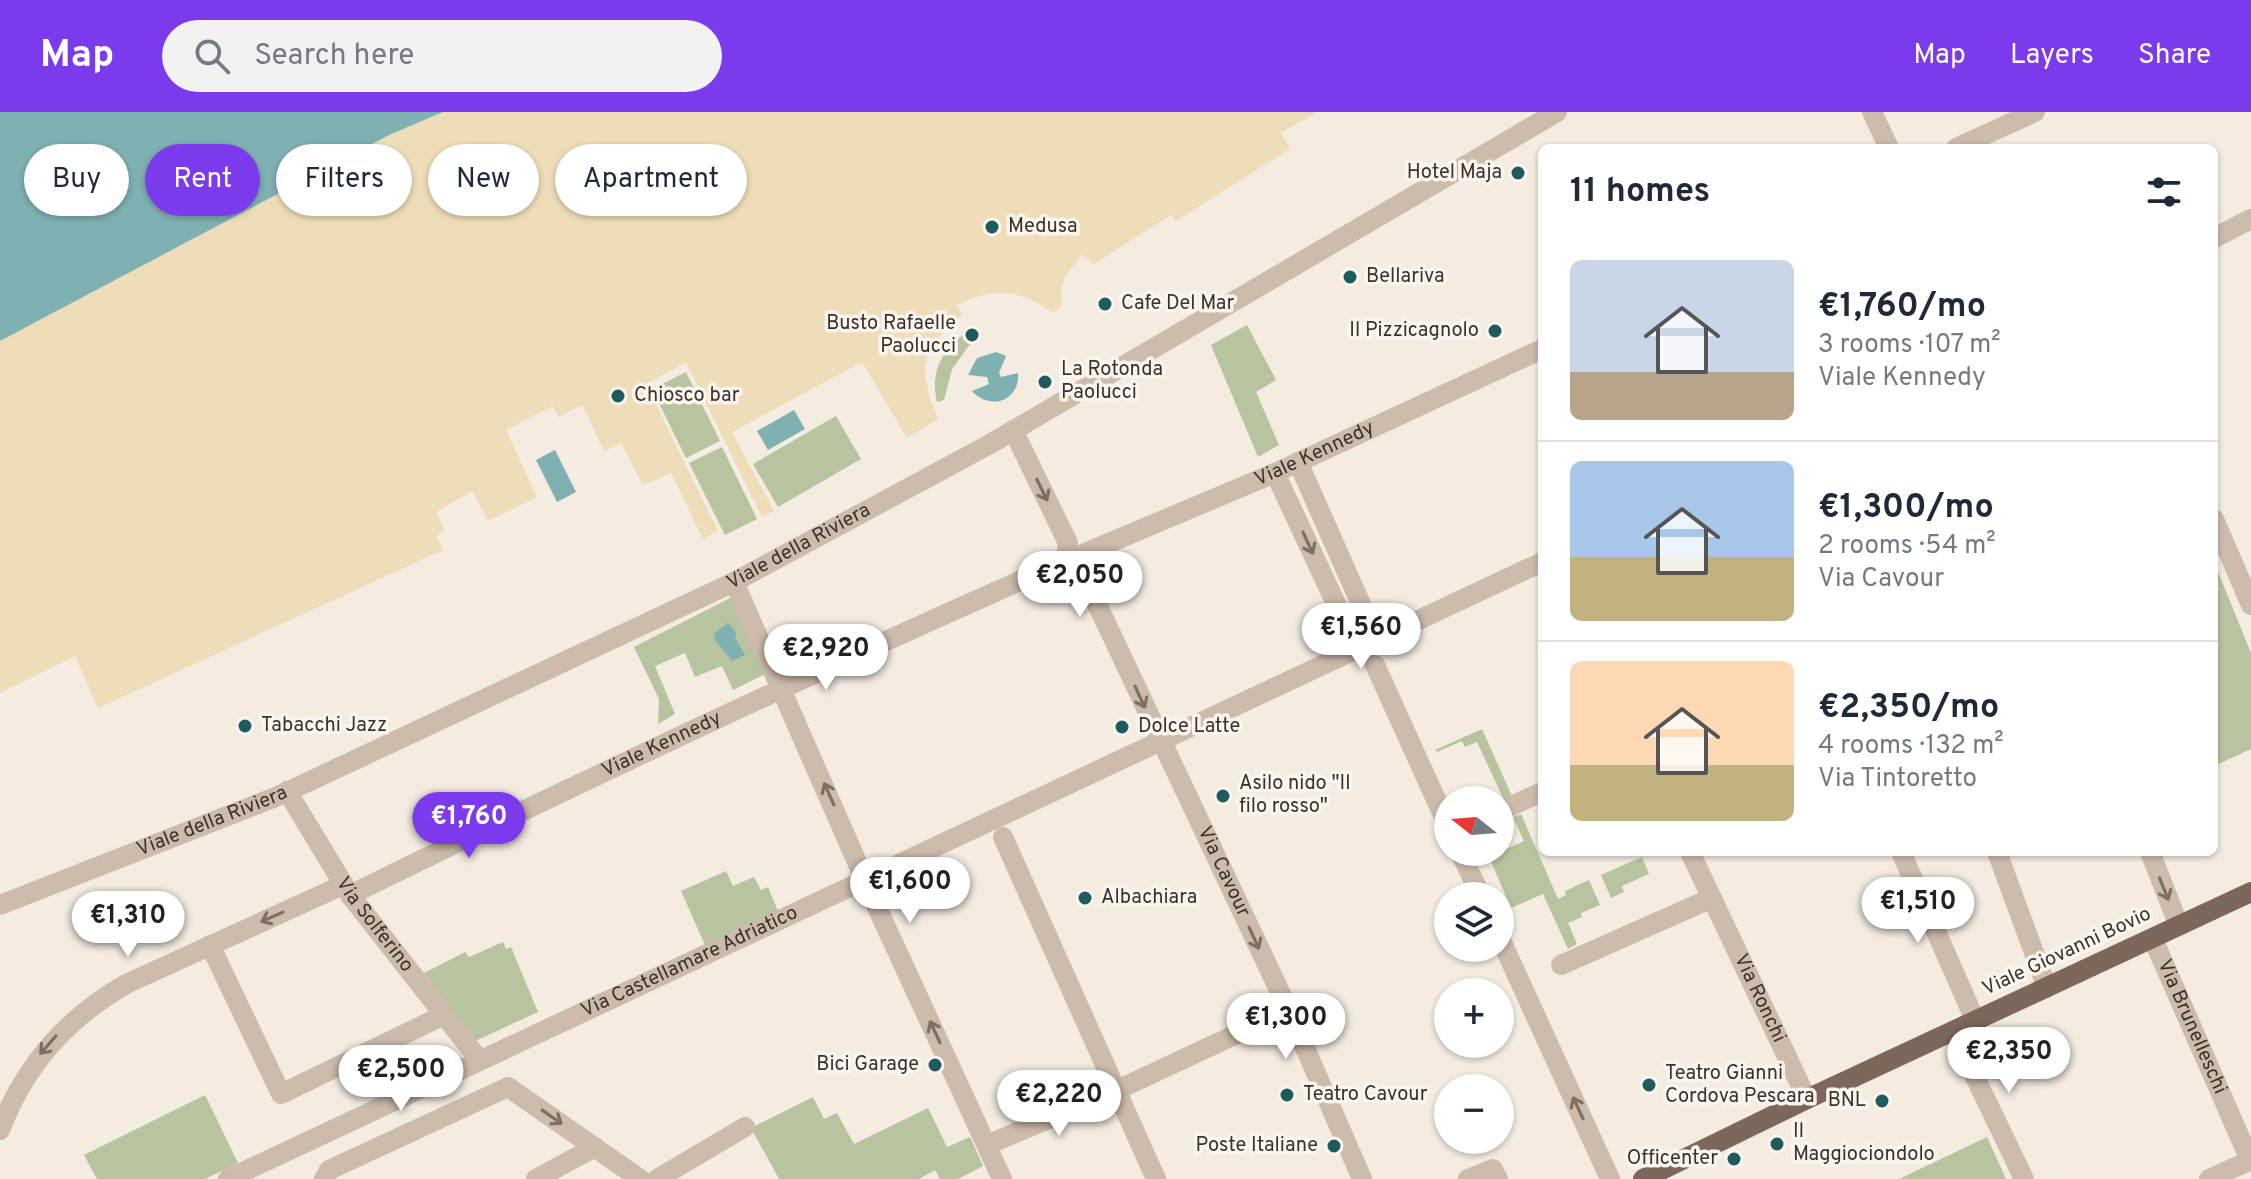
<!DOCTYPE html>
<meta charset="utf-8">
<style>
:root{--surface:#fff;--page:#f2f2f3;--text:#1f2937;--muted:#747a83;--line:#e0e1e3;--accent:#7c3aed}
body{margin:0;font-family:Overpass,sans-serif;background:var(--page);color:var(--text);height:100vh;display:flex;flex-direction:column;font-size:30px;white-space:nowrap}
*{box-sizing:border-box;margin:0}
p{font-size:26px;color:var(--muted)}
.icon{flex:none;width:44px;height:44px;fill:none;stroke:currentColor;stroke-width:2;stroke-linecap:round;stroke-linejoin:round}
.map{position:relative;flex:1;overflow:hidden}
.sheet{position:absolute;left:1538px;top:32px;width:680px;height:712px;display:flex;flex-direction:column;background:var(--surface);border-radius:12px;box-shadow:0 2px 6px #0004}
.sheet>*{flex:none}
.top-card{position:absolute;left:24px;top:32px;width:760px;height:72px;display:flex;gap:16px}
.needle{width:52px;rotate:287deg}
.buttons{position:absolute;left:1434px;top:674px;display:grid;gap:16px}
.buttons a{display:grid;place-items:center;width:80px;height:80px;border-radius:50%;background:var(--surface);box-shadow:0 2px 6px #0004;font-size:40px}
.price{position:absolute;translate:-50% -68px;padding:0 18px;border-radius:28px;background:#fff;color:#222;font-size:26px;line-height:52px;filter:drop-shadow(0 2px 4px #0008)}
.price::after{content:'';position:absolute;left:50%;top:48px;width:24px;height:18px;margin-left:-12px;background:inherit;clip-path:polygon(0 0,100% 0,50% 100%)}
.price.current{background:var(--accent);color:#fff}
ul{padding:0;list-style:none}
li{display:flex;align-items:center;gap:24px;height:200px;padding:0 32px}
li+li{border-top:2px solid var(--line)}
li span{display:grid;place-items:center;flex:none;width:224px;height:160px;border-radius:12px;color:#555}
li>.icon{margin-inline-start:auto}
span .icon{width:96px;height:96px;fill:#fffc;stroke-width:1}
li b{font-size:34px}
h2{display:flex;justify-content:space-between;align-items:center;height:96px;padding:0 32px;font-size:34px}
.chip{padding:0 28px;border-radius:36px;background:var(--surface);box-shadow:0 2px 6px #0004;font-size:28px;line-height:72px}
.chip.current{background:var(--accent);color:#fff}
header{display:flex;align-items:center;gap:48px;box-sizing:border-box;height:112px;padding:0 40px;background:var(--accent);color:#fff}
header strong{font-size:38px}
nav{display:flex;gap:44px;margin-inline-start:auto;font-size:28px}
.search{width:560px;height:72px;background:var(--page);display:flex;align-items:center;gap:20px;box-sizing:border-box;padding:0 28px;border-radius:44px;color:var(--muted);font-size:30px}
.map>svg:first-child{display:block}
.green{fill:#b8c4a0}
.sand{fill:#efdcb8}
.water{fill:#7fb0b2}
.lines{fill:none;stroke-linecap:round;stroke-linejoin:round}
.minor{stroke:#cdbbac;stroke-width:20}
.major{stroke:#7d675c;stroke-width:20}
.oneway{stroke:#7d6f65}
.poi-dot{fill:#1f5a5e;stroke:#fbf5ee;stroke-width:3}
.labels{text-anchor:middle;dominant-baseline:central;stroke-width:7;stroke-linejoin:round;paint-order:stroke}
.poi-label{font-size:20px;fill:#3b302b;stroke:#fbf5ee;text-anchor:start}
.street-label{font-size:20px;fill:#3b302b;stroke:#fbf5ee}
</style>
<header>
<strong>Map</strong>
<div class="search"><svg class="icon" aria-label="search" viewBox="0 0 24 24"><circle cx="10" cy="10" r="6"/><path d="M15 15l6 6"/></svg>Search here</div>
<nav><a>Map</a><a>Layers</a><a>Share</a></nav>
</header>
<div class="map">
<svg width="2251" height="1067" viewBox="0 0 2251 1067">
<rect width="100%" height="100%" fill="#f4ebe1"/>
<path class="green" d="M1247,213L1276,268L1256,280L1279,333L1258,345L1211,233Z
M966,221L973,228L952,257L944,288L937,290C930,261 942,237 966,221Z
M686,260L720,329L686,346L652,277Z
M836,304L861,347L778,395L753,352Z
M722,335L757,407L725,423L689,351Z
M2214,450L2251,541V637L2214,654Z
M734,484L769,560L733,578L722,554L695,565L685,541L655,554L675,602L658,612L659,587L634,535Z
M1482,617L1512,684L1504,688L1477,630L1465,635L1462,629L1437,640L1435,638Z
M1521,702L1558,787L1566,783L1565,779L1589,768L1600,793L1581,801L1582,805L1568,811L1577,832L1568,837L1543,782L1511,796L1489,745L1524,729L1513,705Z
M1642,745L1649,762L1622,774L1624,780L1611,786L1601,763Z
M726,759L733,774L754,765L761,778L768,775L778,799L705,833L681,779Z
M503,830L506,837L511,835L538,900L475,929L424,861L465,840L469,845Z
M205,983L238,1051L205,1067H97L84,1043Z
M813,985L824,1007L837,1001L854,1032L928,996L947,1035L970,1025L983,1054L958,1067H940L935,1058L919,1067H779L751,1016Z
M1987,1025L2006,1067H1899Z"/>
<path class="sand" d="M443,0H1317L1281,21L1290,37L1176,109L1171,103L1094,152L1082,142C1069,161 1058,168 1062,193L1054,201C1017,177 998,174 957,193L962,203C919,240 917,254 938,307L907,326L862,250L732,320L774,399L762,405L686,250L646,272L718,419L703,427L671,361L643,373L621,331L604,339L582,293L558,305L553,294L506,318L537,385L488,409L472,379L436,400L445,419L436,424L443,438L98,596L75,544L0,581V229L389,23Z"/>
<path class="water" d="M0,0H443L389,23L0,229Z
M996,240L1006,244L999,261L1001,265L1018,261C1020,289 990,299 972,279L989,272L987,265L968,263L977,246Z
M794,298L805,317L768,338L757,319Z
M555,338L576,380L557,390L536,348Z
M728,511L736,520L735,526L745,543L732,549L714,527L715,521Z"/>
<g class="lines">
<g class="minor">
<path d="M1872,0L1889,36"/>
<path d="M1956,36L2035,0"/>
<path d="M2214,126L2251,107"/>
<path d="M1013,318L1068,431L1067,439"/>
<path d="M1275,361L1345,511L1357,513L1364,499L1298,350"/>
<path d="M2214,407L2251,493"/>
<path id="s1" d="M1085,441L1275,361L1542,237"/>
<path id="s2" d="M1080,456L1289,899L1362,1067"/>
<path d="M734,470L875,791L1002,1067"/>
<path d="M1375,553L1448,714"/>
<path id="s3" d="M287,679L350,783L474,941"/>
<path d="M1500,699L1542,680"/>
<path d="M1003,725L1156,1067"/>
<path d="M1460,740L1481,784"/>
<path id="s4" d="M1690,740L1807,987"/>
<path d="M1901,740L1975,908"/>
<path d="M1997,740L2047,876"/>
<path d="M2150,740L2179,814"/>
<path id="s5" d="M350,783C586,667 824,555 1065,449"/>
<path id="s6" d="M0,793L276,685L734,470L990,332L1557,0"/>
<path d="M1500,826L1610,1067"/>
<path id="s7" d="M2153,827L2250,1048"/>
<path d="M210,833L281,982L444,903"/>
<path d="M1561,853L1712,786"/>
<path d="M1953,919L2024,1067"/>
<path d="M0,1018C25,953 66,907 126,872L343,773"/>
<path d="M987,1033L1115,979L1288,898"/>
<path id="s8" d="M228,1067L1542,450"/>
<path d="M324,1067L329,1058L508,975L640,1067"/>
<path d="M536,1067L595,1035"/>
<path d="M657,1067L745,1015"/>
<path d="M1468,1067L1493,1057L1498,1067"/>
<path d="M2209,1067L2251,1048"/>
</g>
<path class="major" d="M1643,1067L1807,987L2251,780"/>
</g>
<defs><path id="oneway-shaft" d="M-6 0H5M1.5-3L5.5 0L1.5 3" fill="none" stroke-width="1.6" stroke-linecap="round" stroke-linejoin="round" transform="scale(2)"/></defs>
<g class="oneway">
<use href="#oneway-shaft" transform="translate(1042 378) rotate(64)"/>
<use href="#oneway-shaft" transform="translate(1308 431) rotate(65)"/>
<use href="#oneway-shaft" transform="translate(1140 585) rotate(65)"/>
<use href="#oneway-shaft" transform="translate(829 682) rotate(-114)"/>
<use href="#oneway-shaft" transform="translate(2164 777) rotate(68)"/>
<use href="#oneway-shaft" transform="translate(272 805) rotate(156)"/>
<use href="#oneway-shaft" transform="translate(1254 826) rotate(65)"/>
<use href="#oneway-shaft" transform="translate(935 920) rotate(-115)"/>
<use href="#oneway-shaft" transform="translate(48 933) rotate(131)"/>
<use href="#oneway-shaft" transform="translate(1578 996) rotate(-115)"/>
<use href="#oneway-shaft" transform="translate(552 1005) rotate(35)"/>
</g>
<g class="poi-dot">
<circle cx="1518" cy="61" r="8"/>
<circle cx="992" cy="115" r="8"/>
<circle cx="1350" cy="165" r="8"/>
<circle cx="1105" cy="192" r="8"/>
<circle cx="1495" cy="219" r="8"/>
<circle cx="972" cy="223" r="8"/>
<circle cx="1045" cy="270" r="8"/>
<circle cx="618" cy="284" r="8"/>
<circle cx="245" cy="614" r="8"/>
<circle cx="1122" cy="615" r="8"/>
<circle cx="1223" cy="684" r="8"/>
<circle cx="1085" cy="786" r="8"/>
<circle cx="935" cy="953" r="8"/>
<circle cx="1649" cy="973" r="8"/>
<circle cx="1287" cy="983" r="8"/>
<circle cx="1882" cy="989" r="8"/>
<circle cx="1777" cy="1032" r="8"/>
<circle cx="1334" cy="1034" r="8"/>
<circle cx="1734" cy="1047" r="8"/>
</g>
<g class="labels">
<g class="poi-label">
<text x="1502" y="61" text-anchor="end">Hotel Maja</text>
<text x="1008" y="115">Medusa</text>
<text x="1366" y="165">Bellariva</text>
<text x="1121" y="192">Cafe Del Mar</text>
<text x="956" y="212" text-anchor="end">Busto Rafaelle<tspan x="956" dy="23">Paolucci</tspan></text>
<text x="1479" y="219" text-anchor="end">Il Pizzicagnolo</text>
<text x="1061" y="258">La Rotonda<tspan x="1061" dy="23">Paolucci</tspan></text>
<text x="634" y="284">Chiosco bar</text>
<text x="261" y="614">Tabacchi Jazz</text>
<text x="1138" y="615">Dolce Latte</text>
<text x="1239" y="672">Asilo nido "Il<tspan x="1239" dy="23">filo rosso"</tspan></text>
<text x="1101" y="786">Albachiara</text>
<text x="919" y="953" text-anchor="end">Bici Garage</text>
<text x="1665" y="962">Teatro Gianni<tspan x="1665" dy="23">Cordova Pescara</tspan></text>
<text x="1303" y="983">Teatro Cavour</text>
<text x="1866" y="989" text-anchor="end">BNL</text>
<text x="1793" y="1020">Il<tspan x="1793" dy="23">Maggiociondolo</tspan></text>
<text x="1318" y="1034" text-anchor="end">Poste Italiane</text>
<text x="1718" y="1047" text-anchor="end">Officenter</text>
</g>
<g class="street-label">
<text stroke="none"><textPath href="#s1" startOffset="250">Viale Kennedy</textPath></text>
<text stroke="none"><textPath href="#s6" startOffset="876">Viale della Riviera</textPath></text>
<text stroke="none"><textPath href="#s5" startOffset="346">Viale Kennedy</textPath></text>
<text stroke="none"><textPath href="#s6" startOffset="228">Viale della Riviera</textPath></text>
<text stroke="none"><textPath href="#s2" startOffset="336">Via Cavour</textPath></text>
<text stroke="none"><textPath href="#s3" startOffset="160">Via Solferino</textPath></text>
<text transform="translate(2067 840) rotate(-25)">Viale Giovanni Bovio</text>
<text stroke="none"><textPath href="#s8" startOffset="510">Via Castellamare Adriatico</textPath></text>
<text stroke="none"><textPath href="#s4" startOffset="162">Via Ronchi</textPath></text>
<text stroke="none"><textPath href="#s7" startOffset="96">Via Brunelleschi</textPath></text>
</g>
</g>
</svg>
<div class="buttons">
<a><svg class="needle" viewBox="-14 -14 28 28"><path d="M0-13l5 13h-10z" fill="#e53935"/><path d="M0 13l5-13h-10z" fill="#747a83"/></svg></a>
<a><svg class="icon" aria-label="layers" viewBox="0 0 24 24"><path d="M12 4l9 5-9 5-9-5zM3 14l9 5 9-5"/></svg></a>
<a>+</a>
<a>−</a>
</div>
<b class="price" style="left:1080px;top:507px">€2,050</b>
<b class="price" style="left:1361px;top:559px">€1,560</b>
<b class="price" style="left:826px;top:580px">€2,920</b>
<b class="price current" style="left:469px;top:748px">€1,760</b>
<b class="price" style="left:910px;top:813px">€1,600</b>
<b class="price" style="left:1918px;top:833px">€1,510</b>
<b class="price" style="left:128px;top:847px">€1,310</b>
<b class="price" style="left:1286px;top:949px">€1,300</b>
<b class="price" style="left:2009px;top:983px">€2,350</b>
<b class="price" style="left:401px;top:1001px">€2,500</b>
<b class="price" style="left:1059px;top:1026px">€2,220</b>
<div class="top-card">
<a class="chip">Buy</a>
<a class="chip current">Rent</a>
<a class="chip">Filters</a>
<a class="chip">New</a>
<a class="chip">Apartment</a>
</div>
<section class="sheet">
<h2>11 homes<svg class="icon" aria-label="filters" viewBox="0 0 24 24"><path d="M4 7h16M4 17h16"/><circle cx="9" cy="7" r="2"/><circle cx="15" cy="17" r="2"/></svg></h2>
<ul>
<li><span style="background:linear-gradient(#c9d6e8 70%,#b9a48a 0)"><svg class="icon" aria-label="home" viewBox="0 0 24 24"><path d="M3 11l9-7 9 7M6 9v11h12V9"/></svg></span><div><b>€1,760/mo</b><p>3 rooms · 107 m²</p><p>Viale Kennedy</p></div></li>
<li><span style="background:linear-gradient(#a9c7e8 60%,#c2b280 0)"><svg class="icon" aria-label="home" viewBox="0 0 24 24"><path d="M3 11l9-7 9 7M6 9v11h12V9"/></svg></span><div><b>€1,300/mo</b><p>2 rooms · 54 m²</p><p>Via Cavour</p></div></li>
<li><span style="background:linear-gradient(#ffd9b3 65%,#c2b280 0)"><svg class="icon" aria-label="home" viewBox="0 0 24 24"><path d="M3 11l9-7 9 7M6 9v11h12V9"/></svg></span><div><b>€2,350/mo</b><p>4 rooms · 132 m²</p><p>Via Tintoretto</p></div></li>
</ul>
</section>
</div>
